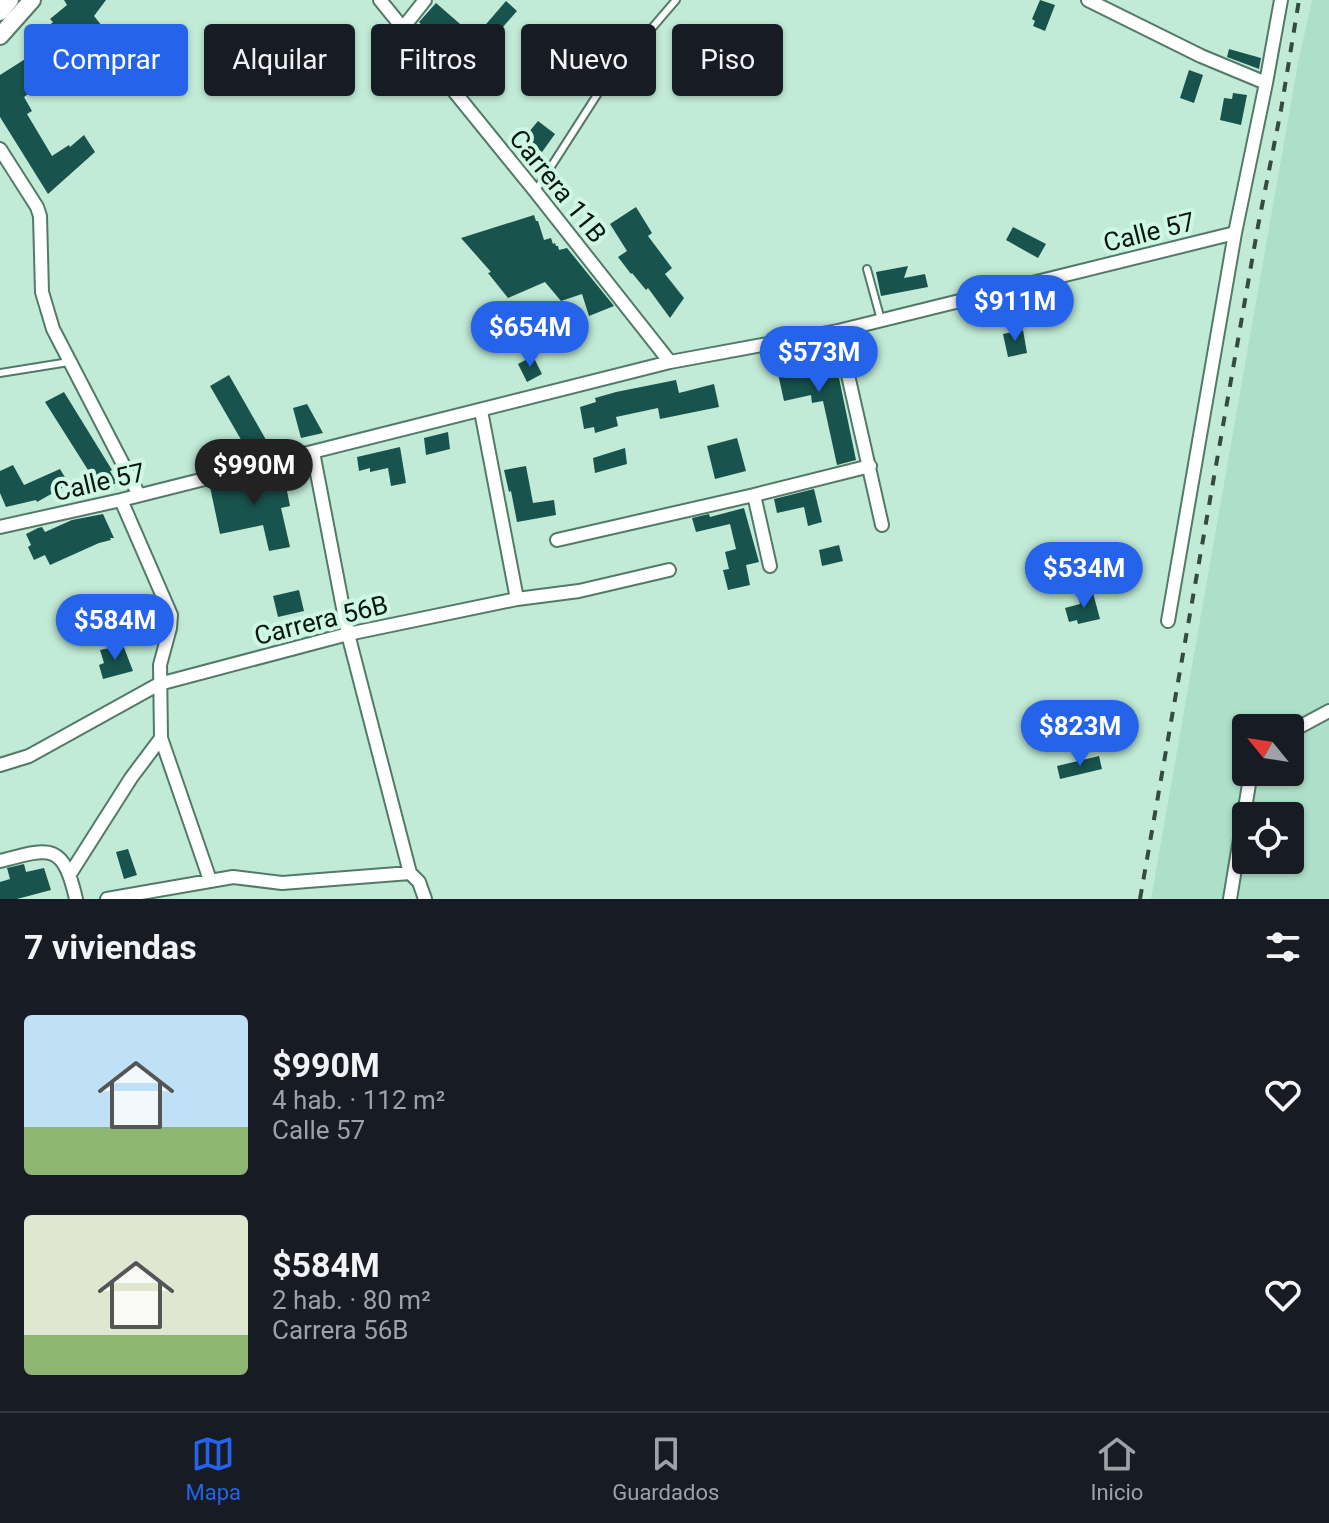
<!DOCTYPE html>
<html lang="es">
<meta charset="utf-8">
<style>
:root{--surface:#171b24;--page:#20242c;--text:#f1f3f6;--muted:#9ea1a6;--line:#363941;--accent:#2563eb}
body{margin:0;font-family:Roboto,sans-serif;background:var(--page);color:var(--text);height:100vh;display:flex;flex-direction:column;font-size:30px;white-space:nowrap}
*{box-sizing:border-box;margin:0}
p{font-size:26px;color:var(--muted)}
.icon{flex:none;width:44px;height:44px;fill:none;stroke:currentColor;stroke-width:2;stroke-linecap:round;stroke-linejoin:round}
.map{position:relative;height:899px;overflow:hidden}
.sheet{display:flex;flex-direction:column;background:var(--surface);flex:1}
.sheet>*{flex:none}
.guide{position:absolute;left:24px;top:24px;width:800px;height:72px;display:flex;gap:16px}
.needle{width:52px;rotate:300deg}
.tools{position:absolute;left:1232px;top:714px;display:grid;gap:16px}
.tools a{display:grid;place-items:center;width:72px;height:72px;border-radius:8px;background:var(--surface);box-shadow:0 2px 6px #0004;font-size:40px}
.price{position:absolute;translate:-50% -68px;padding:0 18px;border-radius:28px;background:var(--accent);color:#fff;font-size:26px;line-height:52px;filter:drop-shadow(0 2px 4px #0008)}
.price::after{content:'';position:absolute;left:50%;top:48px;width:24px;height:18px;margin-left:-12px;background:inherit;clip-path:polygon(0 0,100% 0,50% 100%)}
.price.current{background:#222;color:#fff}
ul{padding:0;list-style:none}
li{display:flex;align-items:center;gap:24px;height:200px;padding:0 24px}
li span{display:grid;place-items:center;flex:none;width:224px;height:160px;border-radius:8px;color:#555}
li>.icon{margin-inline-start:auto}
span .icon{width:96px;height:96px;fill:#fffc;stroke-width:1}
li b{font-size:34px}
h2{display:flex;justify-content:space-between;align-items:center;height:96px;padding:0 24px;font-size:34px}
.pill{padding:0 28px;border-radius:8px;background:var(--surface);box-shadow:0 2px 6px #0004;font-size:28px;line-height:72px}
.pill.current{background:var(--accent);color:#fff}
.tabs{display:flex;justify-content:space-around;align-items:center;height:112px;border-top:2px solid var(--line);background:var(--surface);font-size:22px;color:var(--muted)}
.tabs a{display:grid;justify-items:center;gap:4px}
.tabs .current{color:var(--accent)}
.map>svg:first-child{display:block}
.built{fill:#aee0c9;fill-rule:evenodd}
.building{fill:#18534d}
.lines{fill:none;stroke-linecap:round;stroke-linejoin:round}
.service-casing{stroke:#537a68;stroke-width:10}
.minor-casing{stroke:#537a68;stroke-width:16}
.secondary-casing{stroke:#537a68;stroke-width:20}
.service{stroke:#fff;stroke-width:6}
.minor{stroke:#fff;stroke-width:12}
.secondary{stroke:#fff;stroke-width:16}
.rail{stroke:#354b41;stroke-width:4;stroke-dasharray:10 10;stroke-linecap:butt}
.labels{text-anchor:middle;dominant-baseline:central;stroke-width:8;stroke-linejoin:round;paint-order:stroke}
.street-label{font-size:26px;fill:#071610;stroke:#cef8e4}
</style>
<div class="map">
<svg width="1329" height="899" viewBox="0 0 1329 899">
<rect width="100%" height="100%" fill="#c1ebd7"/>
<path class="built" d="M1312,0H1329V899H1151L1298,63ZM1246,728H1290V772H1246ZM1246,816H1290V860H1246Z"/>
<path class="building" d="M64,0H106L94,16L102,26L88,38L97,49L84,60L78,52L74,56L71,52L69,54L54,38L47,43L41,33L53,22L50,19L67,5Z
M1040,0L1055,5L1045,31L1033,26L1035,21L1032,19Z
M506,1L517,11L464,71L419,22L436,3L475,37Z
M1229,49L1261,58L1259,69L1227,57Z
M30,56L46,82L24,97L32,111L27,114L52,156L69,145L70,147L84,135L95,152L48,194L0,117V75Z
M1189,70L1203,75L1194,103L1180,98Z
M1233,93L1247,95L1241,125L1220,120L1224,98L1232,99Z
M538,121L555,134L542,152L524,138Z
M636,207L652,233L648,236L672,268L665,274L684,298L670,318L648,288L646,290L632,273L631,274L618,257L627,251L610,224Z
M534,215L536,221H538L544,240L551,238L553,244L555,243L556,246H558L559,250L567,248L614,306L589,316L582,294L561,301L545,282L508,298L488,273L491,272L461,238Z
M1013,227L1046,244L1038,258L1006,240Z
M908,266L904,278L925,274L928,287L881,296L876,272Z
M1023,330L1027,353L1008,357L1003,334Z
M868,341L873,365L856,369L850,345Z
M833,349L856,460L837,465L823,401L812,403L811,395L784,401L775,360L811,351L812,354Z
M533,356L542,374L527,382L518,364Z
M229,375L269,445L247,450L210,386Z
M676,380L679,393L714,384L719,407L660,419L658,408L616,417L618,426L595,433L594,427L584,429L580,407L596,402L595,398L616,392Z
M64,392L112,470L110,471L117,483L100,489L45,402Z
M307,404L323,433L301,438L293,408Z
M448,432L450,449L426,455L424,438Z
M737,438L746,471L715,479L707,446Z
M400,447L406,483L391,486L388,468L370,472V468L359,471L357,457Z
M625,448L627,464L595,473L593,458Z
M13,465L24,485L60,469L69,484L37,502L36,500L6,507L0,493V471Z
M526,466L533,503L554,500L556,515L517,522L511,491L509,492L504,470Z
M283,471L290,506L281,508L290,547L269,551L263,525L220,534L210,487Z
M814,489L822,522L808,526L804,507L777,513L774,499Z
M744,508L759,562L746,565L750,585L728,590L723,570L729,569L725,552L736,549L730,524L696,532L692,518L709,514L710,517Z
M103,514L114,538H110L111,540L99,543L50,565L45,555L34,560L28,547L31,545L26,534L38,528L42,527L45,532L72,520Z
M839,545L843,561L822,566L819,550Z
M299,590L304,611L278,617L273,596Z
M1093,593L1100,619L1078,624L1077,620L1069,622L1065,608L1080,604L1078,597Z
M123,645L133,671L103,679L99,665L104,663L100,650Z
M1099,756L1102,769L1060,779L1057,766Z
M128,849L137,875L124,879L116,852Z
M24,864L26,872L44,868L51,890L17,899H0V882L10,879L7,868Z"/>
<g class="lines">
<defs>
<path id="service" d="M536,190L604,84L676,0
M867,269L881,320
M0,373L69,362"/>
<path id="minor" d="M380,0L535,191L670,362
M1088,0L1201,56L1266,83
M402,29L425,0
M0,149L37,207L40,216L42,292L53,329L139,495
M838,331L882,525
M481,411L517,599
M313,452L348,634L410,873L419,882L425,899
M754,495L770,566
M121,500L171,615L170,628L160,665L161,738L210,880
M0,527L121,500L670,362L838,331L1235,233
M557,540L754,495L870,466
M1168,621L1235,233L1266,83L1281,0
M1290,732L1329,711
M0,765L29,756L159,684L348,634L517,599L579,591L669,570
M0,861C50,848 63,842 76,899
M70,874L131,778L161,738
M107,899L233,877L282,883L410,873
M1230,899L1251,772"/>
<path id="secondary" d="M0,12L10,0
M0,36L32,0"/>
</defs>
<use href="#service" class="service-casing"/>
<use href="#minor" class="minor-casing"/>
<use href="#secondary" class="secondary-casing"/>
<use href="#service" class="service"/>
<use href="#minor" class="minor"/>
<use href="#secondary" class="secondary"/>
<path class="rail" d="M1140,899L1258,226L1281,110L1299,0"/>
</g>
<g class="labels">
<g class="street-label">
<text transform="translate(558 186) rotate(51)">Carrera 11B</text>
<text transform="translate(1149 232) rotate(-14)">Calle 57</text>
<text transform="translate(99 482) rotate(-13)">Calle 57</text>
<text transform="translate(321 620) rotate(-14)">Carrera 56B</text>
</g>
</g>
</svg>
<div class="tools">
<a><svg class="needle" viewBox="-14 -14 28 28"><path d="M0-13l5 13h-10z" fill="#e53935"/><path d="M0 13l5-13h-10z" fill="#9ea1a6"/></svg></a>
<a><svg class="icon" aria-label="locate" viewBox="0 0 24 24"><circle cx="12" cy="12" r="6"/><path d="M12 2v4M12 18v4M2 12h4M18 12h4"/></svg></a>
</div>
<b class="price" style="left:1015px;top:343px">$911M</b>
<b class="price" style="left:530px;top:369px">$654M</b>
<b class="price" style="left:819px;top:394px">$573M</b>
<b class="price current" style="left:254px;top:507px">$990M</b>
<b class="price" style="left:1084px;top:610px">$534M</b>
<b class="price" style="left:115px;top:662px">$584M</b>
<b class="price" style="left:1080px;top:768px">$823M</b>
<div class="guide">
<a class="pill current">Comprar</a>
<a class="pill">Alquilar</a>
<a class="pill">Filtros</a>
<a class="pill">Nuevo</a>
<a class="pill">Piso</a>
</div>
</div>
<section class="sheet">
<h2>7 viviendas<svg class="icon" aria-label="filters" viewBox="0 0 24 24"><path d="M4 7h16M4 17h16"/><circle cx="9" cy="7" r="2"/><circle cx="15" cy="17" r="2"/></svg></h2>
<ul>
<li><span style="background:linear-gradient(#bfe0f5 70%,#8fb573 0)"><svg class="icon" aria-label="home" viewBox="0 0 24 24"><path d="M3 11l9-7 9 7M6 9v11h12V9"/></svg></span><div><b>$990M</b><p>4 hab. · 112 m²</p><p>Calle 57</p></div><svg class="icon" aria-label="heart" viewBox="0 0 24 24"><path d="M12 20l-8-8c-3-5 5-10 8-4 3-6 11-1 8 4z"/></svg></li>
<li><span style="background:linear-gradient(#dfe7d0 75%,#8fb573 0)"><svg class="icon" aria-label="home" viewBox="0 0 24 24"><path d="M3 11l9-7 9 7M6 9v11h12V9"/></svg></span><div><b>$584M</b><p>2 hab. · 80 m²</p><p>Carrera 56B</p></div><svg class="icon" aria-label="heart" viewBox="0 0 24 24"><path d="M12 20l-8-8c-3-5 5-10 8-4 3-6 11-1 8 4z"/></svg></li>
</ul>
</section>
<nav class="tabs">
<a class="current"><svg class="icon" aria-label="map" viewBox="0 0 24 24"><path d="M3 6l6-2 6 2 6-2v14l-6 2-6-2-6 2zM9 4v14M15 6v14"/></svg>Mapa</a>
<a><svg class="icon" aria-label="saved" viewBox="0 0 24 24"><path d="M7 4h10v16l-5-4-5 4z"/></svg>Guardados</a>
<a><svg class="icon" aria-label="home" viewBox="0 0 24 24"><path d="M3 11l9-7 9 7M6 9v11h12V9"/></svg>Inicio</a>
</nav>
